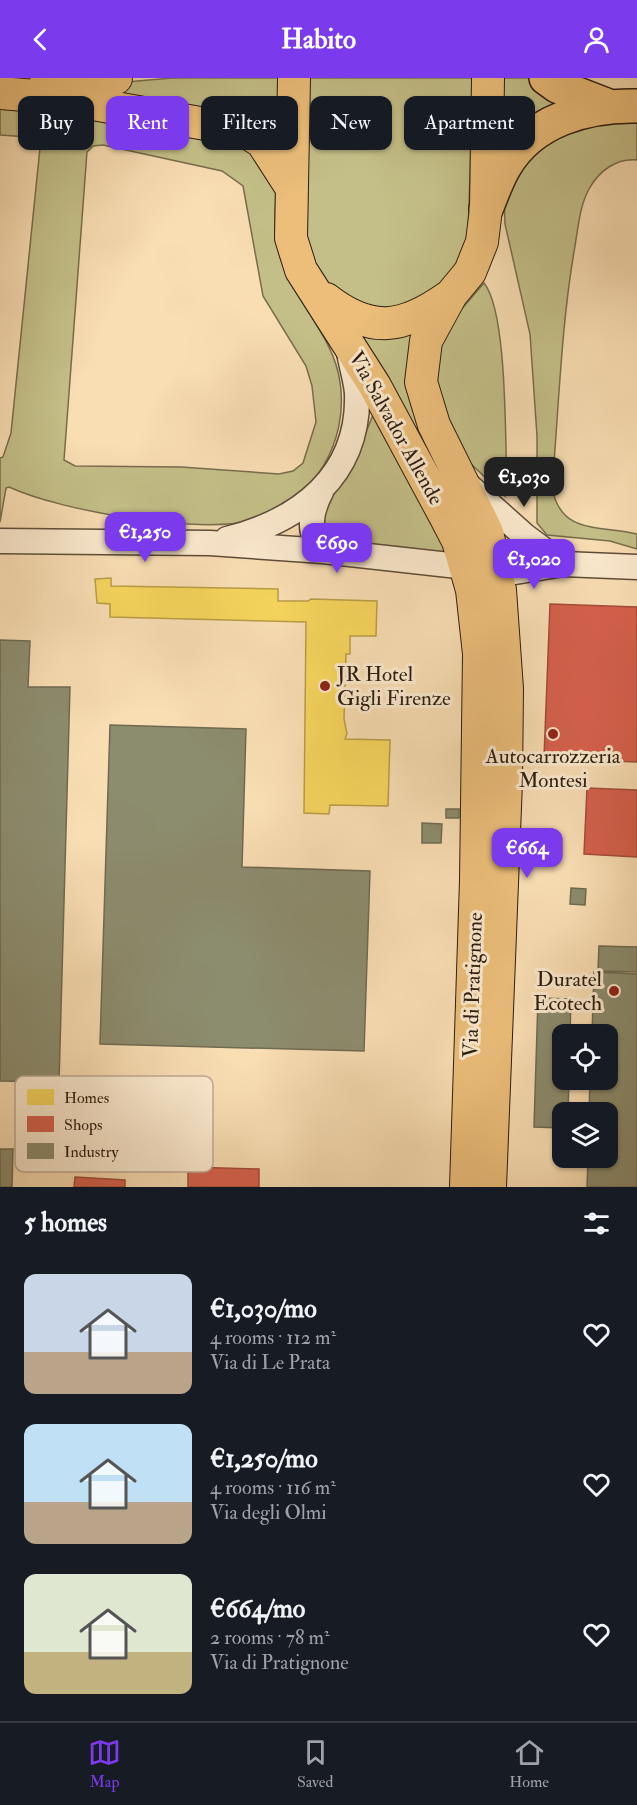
<!DOCTYPE html>
<meta charset="utf-8">
<style>
:root{--surface:#171b24;--page:#242831;--text:#f1f3f6;--muted:#9ea1a6;--line:#363941;--accent:#7c3aed}
body{margin:0;font-family:"IM FELL Double Pica",serif;background:var(--page);color:var(--text);height:100vh;display:flex;flex-direction:column;font-size:22px;white-space:nowrap}
*{box-sizing:border-box;margin:0}
p{font-size:20px;color:var(--muted)}
.icon{flex:none;width:33px;height:33px;fill:none;stroke:currentColor;stroke-width:2;stroke-linecap:round;stroke-linejoin:round}
.map{position:relative;height:1109px;overflow:hidden}
.side{display:flex;flex-direction:column;background:var(--surface);flex:1}
.side>*{flex:none}
.hud{position:absolute;left:18px;top:18px;width:602px;height:54px;display:flex;gap:12px}
.buttons{position:absolute;left:552px;top:946px;display:grid;gap:12px}
.buttons a{display:grid;place-items:center;width:66px;height:66px;border-radius:12px;background:var(--surface);box-shadow:0 2px 4px #0004;font-size:30px}
.price{position:absolute;translate:-50% -51px;padding:0 14px;border-radius:12px;background:var(--accent);color:#fff;font-size:20px;line-height:39px;filter:drop-shadow(0 2px 3px #0008)}
.price::after{content:'';position:absolute;left:50%;top:36px;width:18px;height:14px;margin-left:-9px;background:inherit;clip-path:polygon(0 0,100% 0,50% 100%)}
.price.current{background:#222;color:#fff}
ul{padding:0;list-style:none}
li{display:flex;align-items:center;gap:18px;height:150px;padding:0 24px}
li span{display:grid;place-items:center;flex:none;width:168px;height:120px;border-radius:12px;color:#555}
li>.icon{margin-inline-start:auto}
span .icon{width:72px;height:72px;fill:#fffc;stroke-width:1}
li b{font-size:26px}
h2{display:flex;justify-content:space-between;align-items:center;height:72px;padding:0 24px;font-size:26px}
.tag{padding:0 21px;border-radius:12px;background:var(--surface);box-shadow:0 2px 4px #0004;font-size:21px;line-height:54px}
.tag.current{background:var(--accent);color:#fff}
header{display:flex;justify-content:space-between;align-items:center;height:78px;padding:0 24px;background:var(--accent);color:#fff;font-size:27px;font-weight:700}
.dock{display:flex;justify-content:space-around;align-items:center;height:84px;border-top:2px solid var(--line);background:var(--surface);font-size:16px;color:var(--muted)}
.dock a{display:grid;justify-items:center;gap:3px}
.dock .current{color:var(--accent)}
.map>svg:first-child{display:block}
.green{fill:#c4bf88;stroke:#786d4c;stroke-width:1.5;fill-rule:evenodd}
.homes{fill:#f6d55c;stroke:#b99d45;stroke-width:1.5}
.shops{fill:#d6604d;stroke:#a34b3a;stroke-width:1.5}
.industry{fill:#8c8c6e;stroke:#6f6a52;stroke-width:1.5}
.lines{fill:none;stroke-linecap:round;stroke-linejoin:round}
.minor-casing{stroke:#5e4c38;stroke-width:27}
.major-casing{stroke:#2b1b0f;stroke-width:34}
.highway-casing{stroke:#2b1b0f;stroke-width:36}
.minor{stroke:#fbe9ce;stroke-width:24}
.major{stroke:#ecbe7a;stroke-width:32}
.highway{stroke:#ecbe7a;stroke-width:33}
.poi-dot{fill:#8f2418;stroke:#fbe9ce;stroke-width:2}
.labels{text-anchor:middle;dominant-baseline:central;stroke-width:6;stroke-linejoin:round;paint-order:stroke}
.street-label{font-size:21px;fill:#2b1b0f;stroke:#fbe9ce}
.poi-label{font-size:21px;fill:#2b1b0f;stroke:#fbe9ce;text-anchor:start}
.key{fill:#fbe9ce;stroke:#bdab95;stroke-width:1.5}
.key-label{font-size:16px;fill:#2b1b0f}
</style>
<header><svg class="icon" aria-label="back" viewBox="0 0 24 24"><path d="M15 5l-7 7 7 7"/></svg>Habito<svg class="icon" aria-label="person" viewBox="0 0 24 24"><circle cx="12" cy="8" r="4"/><path d="M4 21q1-7 8-7t8 7"/></svg></header>
<div class="map">
<svg width="637" height="1109" viewBox="0 0 637 1109">
<rect width="100%" height="100%" fill="#f9ddb3"/>
<filter id="stains"><feTurbulence type="fractalNoise" baseFrequency=".00333" numOctaves="4"/><feColorMatrix values="0 0 0 0 .2 0 0 0 0 .09 0 0 0 0 .02 0 0 0 .5 -.17"/></filter>
<radialGradient id="worn" r=".72"><stop offset=".6" stop-color="#630" stop-opacity="0"/><stop offset="1" stop-color="#630" stop-opacity=".3"/></radialGradient>
<path class="green" d="M172,0H279L277,70L57,10Z
M308,0H473L468,159L466,172L447,205L396,230L369,229L332,211L318,195L304,153Z
M501,0H528L574,25L502,78Z
M0,28L242,60L276,100C276,127 272,157 281,182C295,224 334,259 340,304C349,363 314,425 254,442C199,457 61,433 9,409L6,410L0,444V380L3,379L11,355L41,60L0,57ZM103,67L222,93L243,108L263,218L306,288L312,308L316,344L303,385L293,393L279,396L181,389L75,388L64,382L87,74L93,68Z
M637,43V82C616,80 599,93 589,111C580,127 578,150 575,168C561,247 559,329 552,409C560,457 599,447 637,456V471L610,463L547,457L537,445V358L530,256L505,146L504,119L528,77L579,45Z
M484,205C508,234 505,369 507,411L505,418L470,385L456,364L436,323L437,266L459,234Z
M413,256L409,318L412,330L476,458L361,259L393,260Z
M373,337L446,473L445,474L324,463L323,430L351,391Z"/>
<path class="homes" d="M111,500V508L278,511V523H308L311,521L377,523L376,558H350V576H346L344,641L347,656L345,661L390,662L388,728L330,727L329,736L304,735L306,544L110,539V526L97,525L95,501Z"/>
<path class="shops" d="M550,526L637,529V684L544,680Z
M587,710L637,712V779L584,776Z
M188,1089L259,1091V1109H188Z
M75,1099L125,1102V1109H74Z"/>
<path class="industry" d="M0,562L30,563L28,609H70L59,1004L0,1003Z
M110,647L246,651L242,789L370,793L364,973L100,966Z
M446,731H459V740H446Z
M422,745L442,746L441,765H422Z
M571,810L586,811L585,827L570,826Z
M599,868L637,869V894L598,893Z
M594,894L637,896V1109H587L588,1080H608V1035H589L590,1002H608V957H592Z
M538,920L571,921L570,957H562V1002H569L568,1035H562V1050L534,1049Z
M0,1071H13L12,1109H0Z"/>
<g class="lines">
<defs>
<path id="minor" d="M470,409L525,458L563,486
M321,414C310,435 307,455 323,473
M227,461C299,443 360,398 357,315C356,302 351,287 349,274
M0,463L210,465L323,473L467,489
M497,497L563,486L637,489"/>
<path id="major" d="M294,0L291,160L301,192L375,308L445,438L458,463L472,512L479,576L476,802L466,1109
M488,0L486,131L482,164L470,194L451,217L426,263L421,304L434,347L487,454L500,512L507,611L506,704L490,1109
M45,7L116,0
M0,15L59,20L245,53L262,64L291,109
M326,221C371,256 403,251 448,219"/>
<path id="highway" d="M546,0L557,8L606,27
M486,131C492,117 497,101 505,88C532,42 587,27 637,28"/>
</defs>
<use href="#minor" class="minor-casing"/>
<use href="#major" class="major-casing"/>
<use href="#highway" class="highway-casing"/>
<use href="#minor" class="minor"/>
<use href="#major" class="major"/>
<use href="#highway" class="highway"/>
</g>
<g class="poi-dot">
<circle cx="325" cy="608" r="6"/>
<circle cx="553" cy="656" r="6"/>
<circle cx="614" cy="913" r="6"/>
</g>
<g class="labels">
<g class="street-label">
<text transform="translate(396 350) rotate(61)">Via Salvador Allende</text>
<text transform="translate(473 907) rotate(-88)">Via di Pratignone</text>
</g>
<g class="poi-label">
<text x="337" y="596">JR Hotel<tspan x="337" dy="24">Gigli Firenze</tspan></text>
<text x="553" y="678" text-anchor="middle">Autocarrozzeria<tspan x="553" dy="24">Montesi</tspan></text>
<text x="602" y="901" text-anchor="end">Duratel<tspan x="602" dy="24">Ecotech</tspan></text>
</g>
</g>
<rect x="15" y="998" width="198" height="96" rx="9" class="key"/>
<rect x="27" y="1011" width="27" height="16" fill="#f6d55c"/>
<rect x="27" y="1038" width="27" height="16" fill="#d6604d"/>
<rect x="27" y="1065" width="27" height="16" fill="#8c8c6e"/>
<g class="key-label">
<text x="64" y="1025">Homes</text>
<text x="64" y="1052">Shops</text>
<text x="64" y="1079">Industry</text>
</g>
<rect width="100%" height="100%" filter="url(#stains)"/>
<rect width="100%" height="100%" fill="url(#worn)"/>
</svg>
<div class="buttons">
<a><svg class="icon" aria-label="locate" viewBox="0 0 24 24"><circle cx="12" cy="12" r="6"/><path d="M12 2v4M12 18v4M2 12h4M18 12h4"/></svg></a>
<a><svg class="icon" aria-label="layers" viewBox="0 0 24 24"><path d="M12 4l9 5-9 5-9-5zM3 14l9 5 9-5"/></svg></a>
</div>
<b class="price current" style="left:524px;top:430px">€1,030</b>
<b class="price" style="left:145px;top:485px">€1,250</b>
<b class="price" style="left:337px;top:496px">€690</b>
<b class="price" style="left:534px;top:512px">€1,020</b>
<b class="price" style="left:527px;top:801px">€664</b>
<div class="hud">
<a class="tag">Buy</a>
<a class="tag current">Rent</a>
<a class="tag">Filters</a>
<a class="tag">New</a>
<a class="tag">Apartment</a>
</div>
</div>
<section class="side">
<h2>5 homes<svg class="icon" aria-label="filters" viewBox="0 0 24 24"><path d="M4 7h16M4 17h16"/><circle cx="9" cy="7" r="2"/><circle cx="15" cy="17" r="2"/></svg></h2>
<ul>
<li><span style="background:linear-gradient(#c9d6e8 65%,#b9a48a 0)"><svg class="icon" aria-label="home" viewBox="0 0 24 24"><path d="M3 11l9-7 9 7M6 9v11h12V9"/></svg></span><div><b>€1,030/mo</b><p>4 rooms · 112 m²</p><p>Via di Le Prata</p></div><svg class="icon" aria-label="heart" viewBox="0 0 24 24"><path d="M12 20l-8-8c-3-5 5-10 8-4 3-6 11-1 8 4z"/></svg></li>
<li><span style="background:linear-gradient(#bfe0f5 65%,#b9a48a 0)"><svg class="icon" aria-label="home" viewBox="0 0 24 24"><path d="M3 11l9-7 9 7M6 9v11h12V9"/></svg></span><div><b>€1,250/mo</b><p>4 rooms · 116 m²</p><p>Via degli Olmi</p></div><svg class="icon" aria-label="heart" viewBox="0 0 24 24"><path d="M12 20l-8-8c-3-5 5-10 8-4 3-6 11-1 8 4z"/></svg></li>
<li><span style="background:linear-gradient(#dfe7d0 65%,#c2b280 0)"><svg class="icon" aria-label="home" viewBox="0 0 24 24"><path d="M3 11l9-7 9 7M6 9v11h12V9"/></svg></span><div><b>€664/mo</b><p>2 rooms · 78 m²</p><p>Via di Pratignone</p></div><svg class="icon" aria-label="heart" viewBox="0 0 24 24"><path d="M12 20l-8-8c-3-5 5-10 8-4 3-6 11-1 8 4z"/></svg></li>
</ul>
</section>
<nav class="dock">
<a class="current"><svg class="icon" aria-label="map" viewBox="0 0 24 24"><path d="M3 6l6-2 6 2 6-2v14l-6 2-6-2-6 2zM9 4v14M15 6v14"/></svg>Map</a>
<a><svg class="icon" aria-label="saved" viewBox="0 0 24 24"><path d="M7 4h10v16l-5-4-5 4z"/></svg>Saved</a>
<a><svg class="icon" aria-label="home" viewBox="0 0 24 24"><path d="M3 11l9-7 9 7M6 9v11h12V9"/></svg>Home</a>
</nav>
